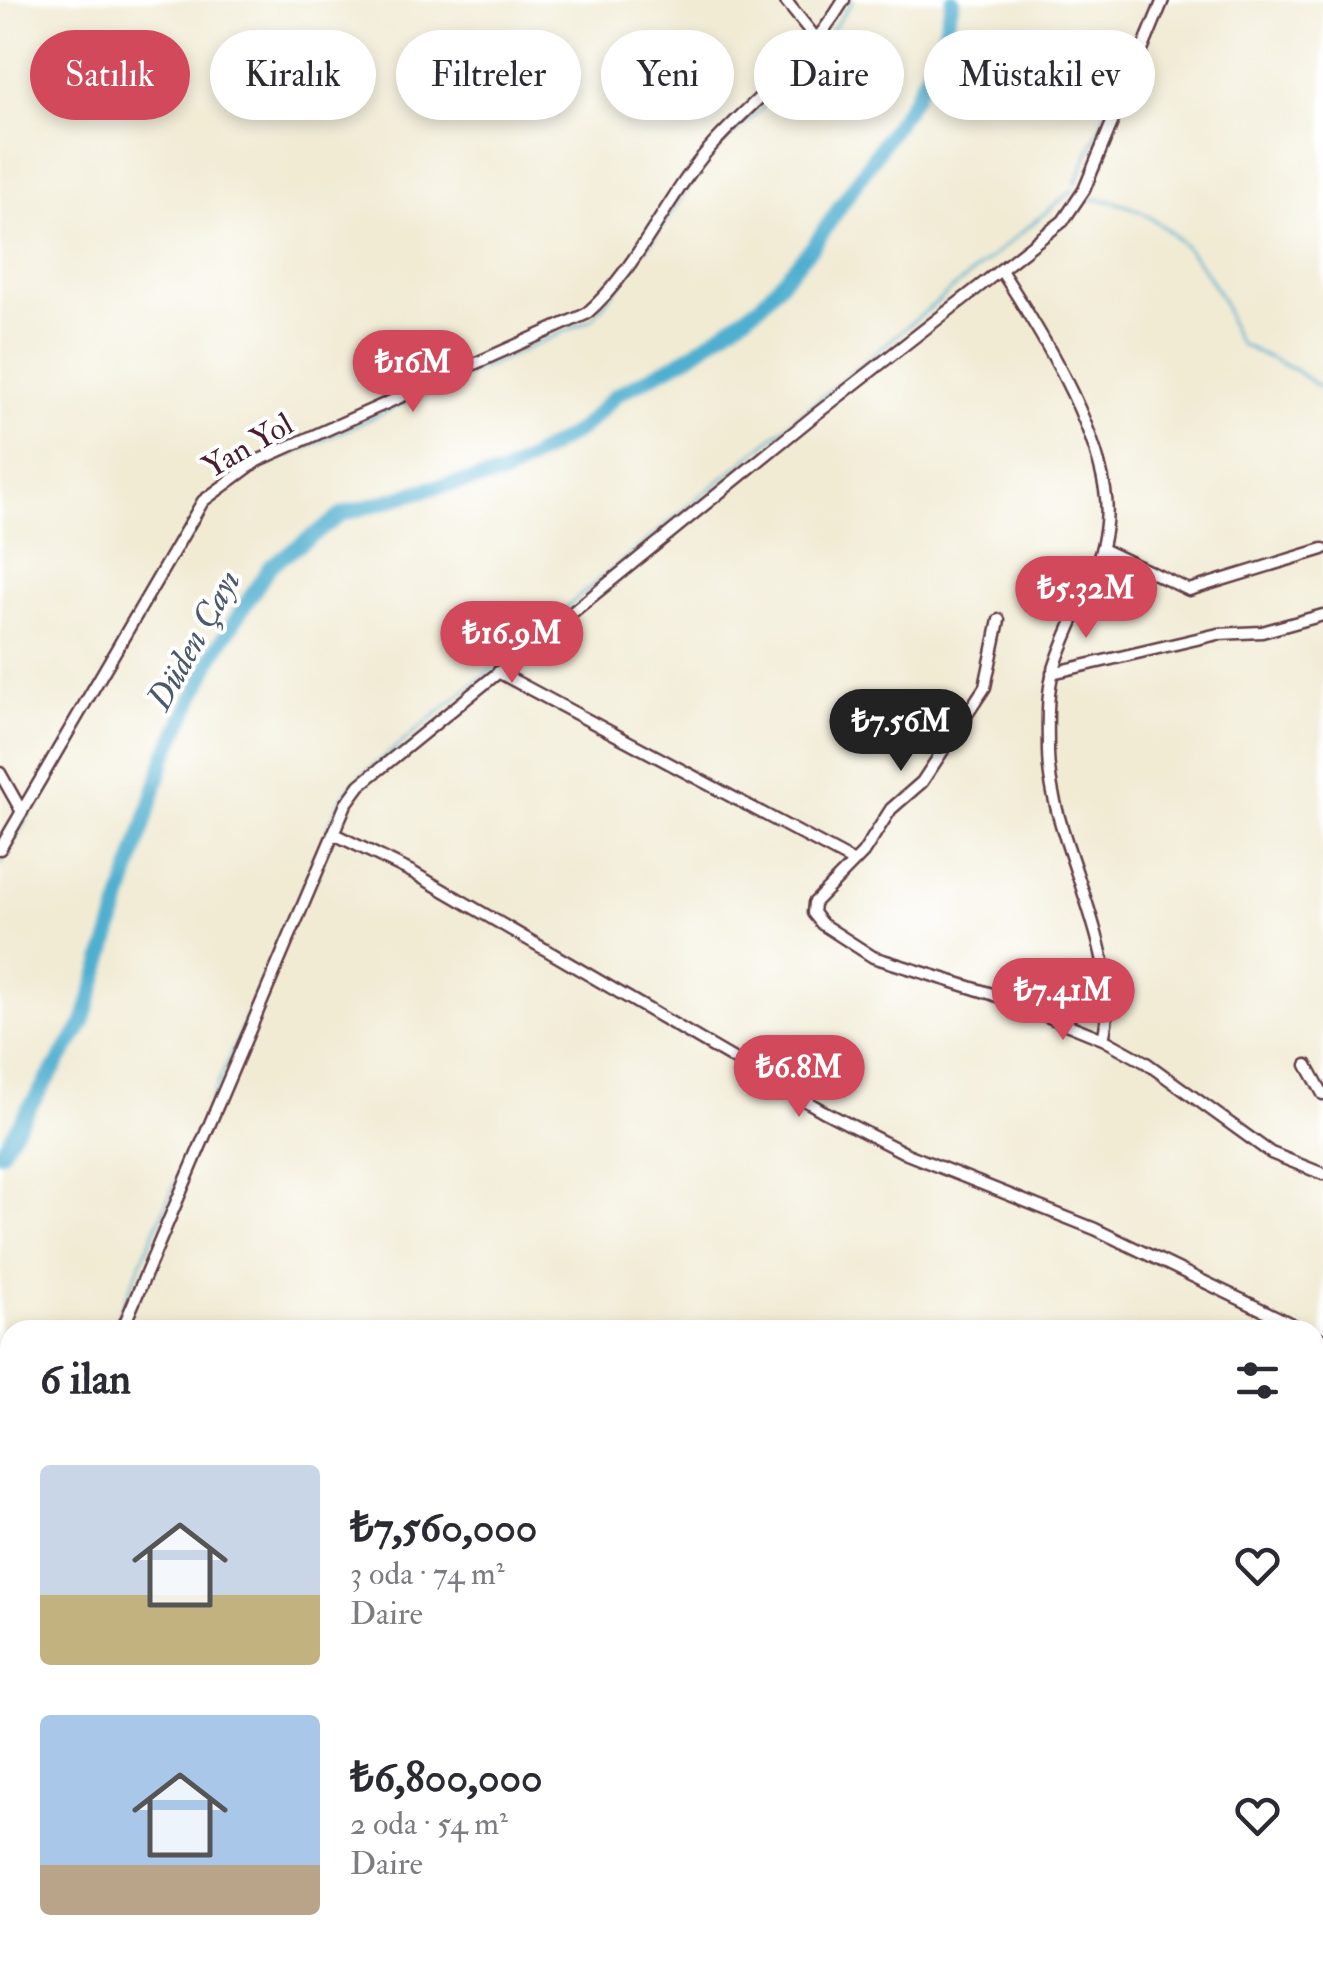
<!DOCTYPE html>
<html lang="tr">
<meta charset="utf-8">
<style>
:root{--surface:#fff;--page:#f7f7f7;--text:#2b2b33;--muted:#7c7c81;--accent:#d1495b}
body{margin:0;font-family:"IM FELL Double Pica",serif;background:var(--page);color:var(--text);height:100vh;display:flex;flex-direction:column;font-size:38px;white-space:nowrap}
*{box-sizing:border-box;margin:0}
p{font-size:32px;color:var(--muted)}
.icon{flex:none;width:55px;height:55px;fill:none;stroke:currentColor;stroke-width:2;stroke-linecap:round;stroke-linejoin:round}
.map{position:relative;flex:1;overflow:hidden}
.panel{position:absolute;left:0px;top:1320px;width:1325px;height:642px;display:flex;flex-direction:column;background:var(--surface);border-radius:30px 30px 0 0;box-shadow:0 5px 15px #0003}
.panel>*{flex:none}
.guide{position:absolute;left:30px;top:30px;width:1265px;height:90px;display:flex;gap:20px}
.price{position:absolute;translate:-50% -85px;padding:0 22px;border-radius:35px;background:var(--accent);color:#fff;font-size:32px;line-height:65px;filter:drop-shadow(0 2px 5px #0008)}
.price::after{content:'';position:absolute;left:50%;top:60px;width:30px;height:22px;margin-left:-15px;background:inherit;clip-path:polygon(0 0,100% 0,50% 100%)}
.price.active{background:#222;color:#fff}
ul{padding:0;list-style:none}
li{display:flex;align-items:center;gap:30px;height:250px;padding:0 40px}
li span{display:grid;place-items:center;flex:none;width:280px;height:200px;border-radius:10px;color:#555}
li>.icon{margin-inline-start:auto}
span .icon{width:120px;height:120px;fill:#fffc;stroke-width:1}
li b{font-size:42px}
h2{display:flex;justify-content:space-between;align-items:center;height:120px;padding:0 40px;font-size:42px}
.pill{padding:0 35px;border-radius:45px;background:var(--surface);box-shadow:0 5px 15px #0003;font-size:35px;line-height:90px}
.pill.active{background:var(--accent);color:#fff}
.map>svg:first-child{display:block}
.green{fill:#7bd59b;stroke:#627a63;stroke-width:2.5}
.lines{fill:none;stroke-linecap:round;stroke-linejoin:round}
.stream{stroke:#50afcf;stroke-width:2.5}
.river{stroke:#50afcf;stroke-width:15}
.major-tunnel{stroke:#d0c2b2;stroke-width:12;stroke-dasharray:12 6;stroke-linecap:butt}
.minor-casing{stroke:#633e44;stroke-width:15}
.major-casing{stroke:#633e44;stroke-width:18}
.highway-casing{stroke:#633e44;stroke-width:19}
.minor{stroke:#fff;stroke-width:10}
.major{stroke:#fff;stroke-width:12}
.highway{stroke:#fff;stroke-width:14}
.tram{stroke:#4a1f2b;stroke-width:2.5}
.highway-bridge-casing{stroke:#633e44;stroke-width:19;stroke-linecap:butt}
.highway-bridge{stroke:#fff;stroke-width:14}
.labels{text-anchor:middle;dominant-baseline:central;stroke-width:8;stroke-linejoin:round;paint-order:stroke}
.street-label{font-size:32px;fill:#4a1f2b;stroke:#fff}
.water-label{font-size:35px;font-style:italic;fill:#4c596d;stroke:#fff}
</style>
<div class="map">
<svg width="1323" height="1961" viewBox="0 0 1323 1961">
<rect width="100%" height="100%" fill="#fff"/>
<filter id="ink" filterUnits="userSpaceOnUse"><feTurbulence type="fractalNoise" baseFrequency=".01" numOctaves="2"/><feDisplacementMap in="SourceGraphic" scale="20" xChannelSelector="R" yChannelSelector="G"/><feConvolveMatrix kernelMatrix="1 2 1 2 8 2 1 2 1" color-interpolation-filters="sRGB"/></filter>
<filter id="wash" filterUnits="userSpaceOnUse"><feTurbulence type="fractalNoise" baseFrequency=".0048" numOctaves="4" result="noise"/><feDisplacementMap in="SourceGraphic" scale="40" xChannelSelector="R" yChannelSelector="G"/><feGaussianBlur stdDeviation="2.25" result="paint"/><feColorMatrix in="noise" values="0 0 0 0 0 0 0 0 0 0 0 0 0 0 0 0 0 1.4 0 .05"/><feComposite in="paint" operator="in"/></filter>
<g filter="url(#wash)">
<rect width="100%" height="100%" fill="#f1ebd4"/>
<path class="green" d="M0,1917H10V1952L172,1953L170,1961H0Z
M187,1952L277,1953L278,1961H185Z"/>
<g class="lines">
<path class="stream" d="M1076,183L1153,0
M1089,199C1149,199 1196,250 1222,300C1229,315 1230,330 1240,344L1295,370L1323,390
M645,250L712,154L804,70L853,0
M247,474L592,319L638,261
M202,512L213,499
M0,865L123,649
M112,1330L341,800L353,783L1073,190
M0,1593L10,1570"/>
<path class="river" d="M0,1153L83,1024L165,757L215,652L270,566L343,514L431,488L503,475L581,429L616,395L689,356L760,305L814,245L915,96L942,42L953,0"/>
</g>
</g>
<g filter="url(#ink)">
<g class="lines">
<path class="major-tunnel" d="M171,1956L291,1954"/>
<defs>
<path id="minor" d="M785,0L818,41
M1002,272C1042,334 1093,417 1105,490C1116,554 1072,610 1054,669C1046,693 1048,726 1048,752C1049,841 1126,950 1103,1039
M1104,550L1189,590L1323,549
M999,620L985,687L922,782L891,809L863,853L814,903L813,913L822,924L873,957L992,994L1103,1039L1145,1062L1271,1153L1323,1174
M498,672L854,862
M1052,673L1218,634L1262,632L1323,615
M0,773L22,812
M334,834L412,872L823,1111L907,1154L1095,1229L1304,1330
M0,849L203,501L257,461L586,314C640,267 667,194 715,142C763,90 806,63 844,0
M1307,1065L1323,1094
M122,1330L346,804L360,785L815,415L1063,221L1084,190L1163,0
M1315,1336L1323,1340
M0,1613L10,1590
M1323,1746V1762
M844,1961L849,1952
M970,1961H979
M1009,1961L1011,1952
M1106,1961L1110,1952"/>
<path id="major" d="M0,1938L10,1939
M142,1952L170,1956
M639,1952L680,1961
M293,1954L304,1952
M0,1958L27,1961"/>
<path id="highway" d="M0,1897L10,1896
M0,1910L10,1909
M282,1952L283,1961
M179,1961L180,1952"/>
</defs>
<use href="#minor" class="minor-casing"/>
<use href="#major" class="major-casing"/>
<use href="#highway" class="highway-casing"/>
<use href="#minor" class="minor"/>
<use href="#major" class="major"/>
<use href="#highway" class="highway"/>
<path class="tram" d="M0,1950L10,1951
M25,1952L90,1960
M79,1952L159,1961
M522,1954L612,1961
M298,1961L367,1954
M353,1961L453,1955L536,1961"/>
<defs>
<path id="highway-bridge" d="M228,1952L238,1961"/>
</defs>
<use href="#highway-bridge" class="highway-bridge-casing"/>
<use href="#highway-bridge" class="highway-bridge"/>
</g>
</g>
<g class="labels">
<g class="street-label">
<text transform="translate(248 446) rotate(-30)">Yan Yol</text>
</g>
<g class="water-label">
<text transform="translate(194 640) rotate(-61)">Düden Çayı</text>
</g>
</g>
</svg>
<b class="price" style="left:413px;top:415px">₺16M</b>
<b class="price" style="left:1086px;top:641px">₺5.32M</b>
<b class="price" style="left:512px;top:686px">₺16.9M</b>
<b class="price active" style="left:901px;top:774px">₺7.56M</b>
<b class="price" style="left:1063px;top:1043px">₺7.41M</b>
<b class="price" style="left:799px;top:1120px">₺6.8M</b>
<div class="guide">
<a class="pill active">Satılık</a>
<a class="pill">Kiralık</a>
<a class="pill">Filtreler</a>
<a class="pill">Yeni</a>
<a class="pill">Daire</a>
<a class="pill">Müstakil ev</a>
</div>
<section class="panel">
<h2>6 ilan<svg class="icon" aria-label="filters" viewBox="0 0 24 24"><path d="M4 7h16M4 17h16"/><circle cx="9" cy="7" r="2"/><circle cx="15" cy="17" r="2"/></svg></h2>
<ul>
<li><span style="background:linear-gradient(#c9d6e8 65%,#c2b280 0)"><svg class="icon" aria-label="home" viewBox="0 0 24 24"><path d="M3 11l9-7 9 7M6 9v11h12V9"/></svg></span><div><b>₺7,560,000</b><p>3 oda · 74 m²</p><p>Daire</p></div><svg class="icon" aria-label="heart" viewBox="0 0 24 24"><path d="M12 20l-8-8c-3-5 5-10 8-4 3-6 11-1 8 4z"/></svg></li>
<li><span style="background:linear-gradient(#a9c7e8 75%,#b9a48a 0)"><svg class="icon" aria-label="home" viewBox="0 0 24 24"><path d="M3 11l9-7 9 7M6 9v11h12V9"/></svg></span><div><b>₺6,800,000</b><p>2 oda · 54 m²</p><p>Daire</p></div><svg class="icon" aria-label="heart" viewBox="0 0 24 24"><path d="M12 20l-8-8c-3-5 5-10 8-4 3-6 11-1 8 4z"/></svg></li>
</ul>
</section>
</div>
